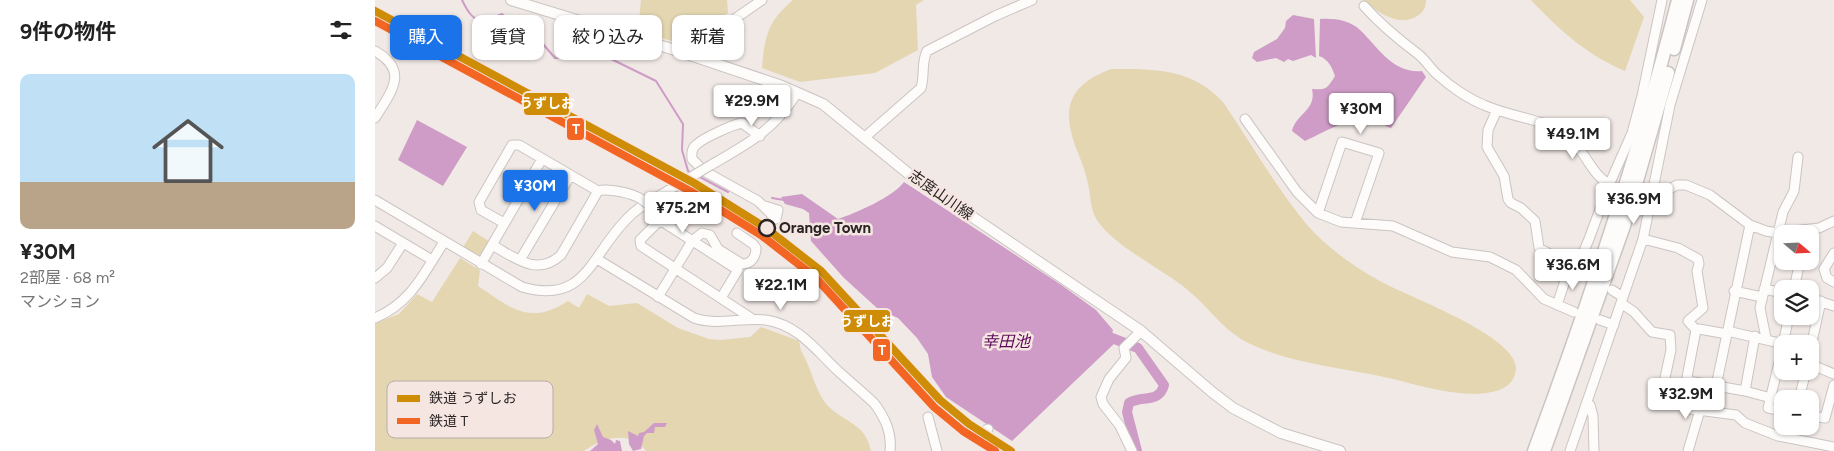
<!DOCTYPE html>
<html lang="ja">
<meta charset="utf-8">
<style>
:root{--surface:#fff;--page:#f2f2f2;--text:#222;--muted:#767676;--line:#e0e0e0;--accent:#1a73e8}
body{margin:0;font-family:Figtree,"Noto Sans JP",sans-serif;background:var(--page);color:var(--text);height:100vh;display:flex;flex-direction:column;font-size:19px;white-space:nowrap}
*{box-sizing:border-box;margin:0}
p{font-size:16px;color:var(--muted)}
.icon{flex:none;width:28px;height:28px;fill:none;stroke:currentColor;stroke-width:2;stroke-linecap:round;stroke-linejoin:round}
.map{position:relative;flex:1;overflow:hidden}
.drawer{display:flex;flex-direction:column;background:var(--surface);width:375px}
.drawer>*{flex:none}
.top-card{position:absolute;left:15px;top:15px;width:475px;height:45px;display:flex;gap:10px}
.needle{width:32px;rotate:109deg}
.tools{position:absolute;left:1399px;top:225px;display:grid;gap:10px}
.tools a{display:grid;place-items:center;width:45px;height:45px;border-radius:10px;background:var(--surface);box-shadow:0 1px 4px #0004;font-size:25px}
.price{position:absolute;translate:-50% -42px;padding:0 11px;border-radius:5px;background:#fff;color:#222;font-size:16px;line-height:32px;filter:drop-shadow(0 1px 2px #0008)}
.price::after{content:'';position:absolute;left:50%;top:30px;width:15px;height:11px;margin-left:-8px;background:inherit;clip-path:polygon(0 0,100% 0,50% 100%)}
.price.on{background:var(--accent);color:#fff}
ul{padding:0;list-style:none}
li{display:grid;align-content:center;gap:10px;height:265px;padding:0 20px}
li+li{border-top:1px solid var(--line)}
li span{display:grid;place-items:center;height:155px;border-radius:10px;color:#555}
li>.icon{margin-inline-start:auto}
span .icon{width:90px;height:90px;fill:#fffc;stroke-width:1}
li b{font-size:21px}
h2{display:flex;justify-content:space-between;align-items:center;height:60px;padding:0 20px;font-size:21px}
.chip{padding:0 18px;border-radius:10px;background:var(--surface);box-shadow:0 1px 4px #0004;font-size:18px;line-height:45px}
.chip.on{background:var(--accent);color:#fff}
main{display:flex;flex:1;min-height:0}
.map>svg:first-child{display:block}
.green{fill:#e3d6b1}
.water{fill:#ce9cc6}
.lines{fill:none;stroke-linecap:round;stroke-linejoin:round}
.stream{stroke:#ce9cc6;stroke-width:2}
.river{stroke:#ce9cc6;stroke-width:10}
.minor-tunnel{stroke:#c9c2bf;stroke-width:9;stroke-dasharray:9 4.5;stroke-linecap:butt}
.minor-casing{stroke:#cac4c2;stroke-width:11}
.major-casing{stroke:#cac4c2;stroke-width:12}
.highway-casing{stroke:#cac4c2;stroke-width:15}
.minor{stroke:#fdfcfb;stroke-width:9}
.major{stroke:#fdfcfb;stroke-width:10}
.highway{stroke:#fdfcfb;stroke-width:12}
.minor-bridge-casing{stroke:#cac4c2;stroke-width:11;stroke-linecap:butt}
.minor-bridge{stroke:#fdfcfb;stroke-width:9}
.rail-1-casing{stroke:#f5e6e2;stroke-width:11}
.rail-2-casing{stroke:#f5e6e2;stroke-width:11}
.rail-1{stroke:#ce8c07;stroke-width:8}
.rail-2{stroke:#f26522;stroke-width:8}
.stop-dot{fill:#f5e6e2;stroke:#2a2523;stroke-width:2.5}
.labels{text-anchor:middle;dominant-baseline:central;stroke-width:5;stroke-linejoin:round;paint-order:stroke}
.street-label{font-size:15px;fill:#2a2523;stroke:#f5e6e2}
.stop-label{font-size:15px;font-weight:bold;fill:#2a2523;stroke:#f5e6e2;text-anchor:start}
.water-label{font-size:16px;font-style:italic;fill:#5f075a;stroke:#f5e6e2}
.key{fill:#f5e6e2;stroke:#b8aca9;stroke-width:1}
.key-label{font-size:14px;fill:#2a2523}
.line-badge{stroke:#f5e6e2;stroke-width:2}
.badge-label{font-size:14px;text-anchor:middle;font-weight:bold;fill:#fff}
</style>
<main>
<section class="drawer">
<h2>9件の物件<svg class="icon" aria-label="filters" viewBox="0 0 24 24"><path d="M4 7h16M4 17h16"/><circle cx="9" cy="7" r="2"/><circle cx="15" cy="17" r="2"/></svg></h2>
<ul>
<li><span style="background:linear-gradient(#bfe0f5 70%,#b9a48a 0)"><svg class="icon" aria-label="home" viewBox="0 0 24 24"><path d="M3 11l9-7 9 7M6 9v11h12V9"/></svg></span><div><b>¥30M</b><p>2部屋 · 68 m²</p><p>マンション</p></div></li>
</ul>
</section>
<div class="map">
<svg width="1459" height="451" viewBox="0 0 1459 451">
<rect width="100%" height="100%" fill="#f1e9e6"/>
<path class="green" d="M266,0H352L353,13L307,44L263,31Z
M418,0H549L541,5L543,50L500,73L425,82L387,68C390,36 392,22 418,0Z
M987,0H1051C1051,6 1049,11 1045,14C1025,30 1004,12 987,0Z
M1156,0H1255L1269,17L1250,71C1213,56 1183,29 1156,0Z
M736,69C780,69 816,68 848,102C876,143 901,188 933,226C953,248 979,267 1005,281C1031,296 1143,336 1141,369C1140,381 1132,388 1121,391C1086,401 1036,382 1000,375C957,367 904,361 866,339C845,326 833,307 815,292C789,269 739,247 722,220C715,209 716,196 713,184C711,173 707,163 703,153C686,111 691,86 736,69Z
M98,231L115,242L105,260L87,249Z
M85,258L105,270L103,286C136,308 155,326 193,301L204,308L212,294L234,306L262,303L303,328L334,339L345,340L375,337L386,327L424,341L426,351C437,368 440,393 454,407C472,424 490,423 496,451H271C256,429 226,438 209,451H0V323L24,314L42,294L57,302Z"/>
<path class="water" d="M918,15L939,19L941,58L936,55L918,61L913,59L909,62L901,58L882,62L877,58L879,52L902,39L910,28L911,21Z
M945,19C959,18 975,20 985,30C1003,47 1018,74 1047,71L1051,77L1016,128C1008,126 1003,118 995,117C982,113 944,135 930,141L917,131C921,114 942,110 937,89C951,90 952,89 960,76C957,67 953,59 944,56Z
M42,120L92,147L68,186L23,160Z
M529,182L685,284L721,310L738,330L737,334L742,341L637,441L571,397L557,377L553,354L542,338L523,318L503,309L469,278L436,241L434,213L428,209L410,204L406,197L427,194L463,219C481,213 518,197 529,182Z
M279,423H292L290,427H280L279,433H272L269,436L266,449L258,451L254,444L253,431L263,436L264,433L269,432Z
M222,424L228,437L236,440L240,444L241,440L245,441L247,451H215L223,444L219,430Z"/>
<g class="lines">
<path class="stream" d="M87,0C92,10 96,18 107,22L127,14L143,33L162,37L180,58L226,54L281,81L308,124L307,150L313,171L317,173
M323,176L353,192
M397,198L409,200"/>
<path class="river" d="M729,335L763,348L789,385C784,404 766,395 754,403L752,412L762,451"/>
<path class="minor-tunnel" d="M1210,269L1224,280"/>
<defs>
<path id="minor" d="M989,6C1006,25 1023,39 1043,54C1051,60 1056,70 1064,76C1076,87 1094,99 1109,105C1135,117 1167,118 1191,135C1212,151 1215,176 1239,187
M0,51C35,71 16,92 0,118
M339,63L361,18L387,0
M1122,110L1113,130L1112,147L1129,176L1133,199L1136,203L1146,208L1160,221L1164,248L1198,267
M870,119L922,192L943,213L966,222L1018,226L1077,252L1115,257L1141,270L1169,299L1199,312
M385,136L367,123C357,125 325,139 319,147C316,151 317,155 317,159L329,171L383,201L401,219L403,210L390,206
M490,137L546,88C550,75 546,62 552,51L620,16L657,0
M167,159L117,245C141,258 162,277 186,255L223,191
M336,165C374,143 398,131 422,93
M1272,196L1283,195L1302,185H1311L1335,195L1375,225L1391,231L1402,233L1444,228L1459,221
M0,200L147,287C210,305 215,257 250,221C262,207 279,199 294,190
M943,213L967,142L1004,153L980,223
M129,223L106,210L104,202L137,145H144L223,191C233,188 257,193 266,199
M0,226L57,260
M1268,239L1303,248L1323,259L1324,264L1322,271L1328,308L1313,321L1321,330
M1459,253L1449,269L1452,278L1459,282
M222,259L319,318C342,326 367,317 391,320C423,325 440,349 462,370C474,381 487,392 499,403C510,418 517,432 515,451
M145,260L195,176
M106,264L117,245
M0,278L12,268L28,243
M1389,289L1408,293
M1419,289L1425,261
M1237,290L1248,297
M1359,291L1387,297
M283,297L317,241L327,233L335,235L343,249L367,264C376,264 381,257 381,248L378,244L362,233
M346,298L363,270L288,222L282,223L265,240L266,246L376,318
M1435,298L1459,306
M1246,303L1259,312L1277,332L1295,335L1296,350L1286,396L1315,409L1361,415L1370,423L1403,436L1459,447
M1182,305L1193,272L1203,265L1214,239L1234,185L1257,133L1267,96L1287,0
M0,318C36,303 49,273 69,242
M1225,320L1239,325
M1321,330L1312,377L1314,381L1370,391L1380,336
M1321,330L1324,329L1352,334
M1352,331L1409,344
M1391,338L1385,308L1408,212L1419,191L1423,157
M1408,344L1414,316
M1408,346L1393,408L1408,411
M1435,351L1446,301
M1435,364L1459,374
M1341,386L1375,225
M1370,391L1396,398
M1424,399L1431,371
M1211,404L1215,405L1218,416L1219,451
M1435,416L1450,418L1459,385
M553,417L562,451
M600,436L613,429
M757,451L745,426L728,404L726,397L734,379L751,358L749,348L766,331
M1195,451L1268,239L1295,105L1327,0
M1313,451L1325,410"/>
<path id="major" d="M136,0L300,50L407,86L448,104L534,174L766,331L837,392L858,408L906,433L965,451"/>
<path id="highway" d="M1299,49L1312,0
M1159,451C1214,303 1264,153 1303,0
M1169,451L1249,226L1293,73"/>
</defs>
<use href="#minor" class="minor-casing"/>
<use href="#major" class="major-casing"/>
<use href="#highway" class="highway-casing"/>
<use href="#minor" class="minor"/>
<use href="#major" class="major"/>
<use href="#highway" class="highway"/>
<defs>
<path id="minor-bridge" d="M294,190L336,165
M266,199L279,209"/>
</defs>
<use href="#minor-bridge" class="minor-bridge-casing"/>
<use href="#minor-bridge" class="minor-bridge"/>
<defs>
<path id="rail-1" d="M0,11L319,183L391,228L446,271L565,400L594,424L636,451"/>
<path id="rail-2" d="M0,21L315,191L386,235L440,277L559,407L588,431L620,451"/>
</defs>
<use href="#rail-1" class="rail-1-casing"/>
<use href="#rail-2" class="rail-2-casing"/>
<use href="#rail-1" class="rail-1"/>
<use href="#rail-2" class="rail-2"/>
</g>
<circle class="stop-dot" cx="392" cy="228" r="8"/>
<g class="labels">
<g class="street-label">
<text transform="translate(566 195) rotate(35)">志度山川線</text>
</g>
<g class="stop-label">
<text x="404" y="228">Orange Town</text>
</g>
<g class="water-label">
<text x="631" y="341">幸田池</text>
</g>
</g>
<rect x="12" y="381" width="166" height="57" rx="8" class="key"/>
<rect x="22" y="395" width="23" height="7" fill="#ce8c07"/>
<rect x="22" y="418" width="23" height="6" fill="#f26522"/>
<g class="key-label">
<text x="54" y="403">鉄道 うずしお</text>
<text x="54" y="426">鉄道 T</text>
</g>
<g class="line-badge">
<rect x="148" y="92" width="47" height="24" rx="5" fill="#ce8c07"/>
<rect x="191" y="117" width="19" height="24" rx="5" fill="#f26522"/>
<rect x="468" y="309" width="48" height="24" rx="5" fill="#ce8c07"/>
<rect x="497" y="338" width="19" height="24" rx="5" fill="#f26522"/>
</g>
<g class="badge-label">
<text x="172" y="108">うずしお</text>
<text x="201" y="134">T</text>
<text x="492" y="326">うずしお</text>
<text x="507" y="355">T</text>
</g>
</svg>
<div class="tools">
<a><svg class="needle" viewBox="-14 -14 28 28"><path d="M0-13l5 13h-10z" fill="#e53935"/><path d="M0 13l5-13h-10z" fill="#767676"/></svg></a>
<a><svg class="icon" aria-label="layers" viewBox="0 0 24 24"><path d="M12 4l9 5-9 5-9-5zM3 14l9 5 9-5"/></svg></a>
<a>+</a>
<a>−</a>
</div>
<b class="price" style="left:377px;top:127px">¥29.9M</b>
<b class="price" style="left:986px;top:135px">¥30M</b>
<b class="price" style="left:1198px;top:160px">¥49.1M</b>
<b class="price on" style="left:160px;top:212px">¥30M</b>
<b class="price" style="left:1259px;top:225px">¥36.9M</b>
<b class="price" style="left:308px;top:234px">¥75.2M</b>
<b class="price" style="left:1198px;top:291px">¥36.6M</b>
<b class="price" style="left:406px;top:311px">¥22.1M</b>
<b class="price" style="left:1311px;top:420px">¥32.9M</b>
<div class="top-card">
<a class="chip on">購入</a>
<a class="chip">賃貸</a>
<a class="chip">絞り込み</a>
<a class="chip">新着</a>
</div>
</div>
</main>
